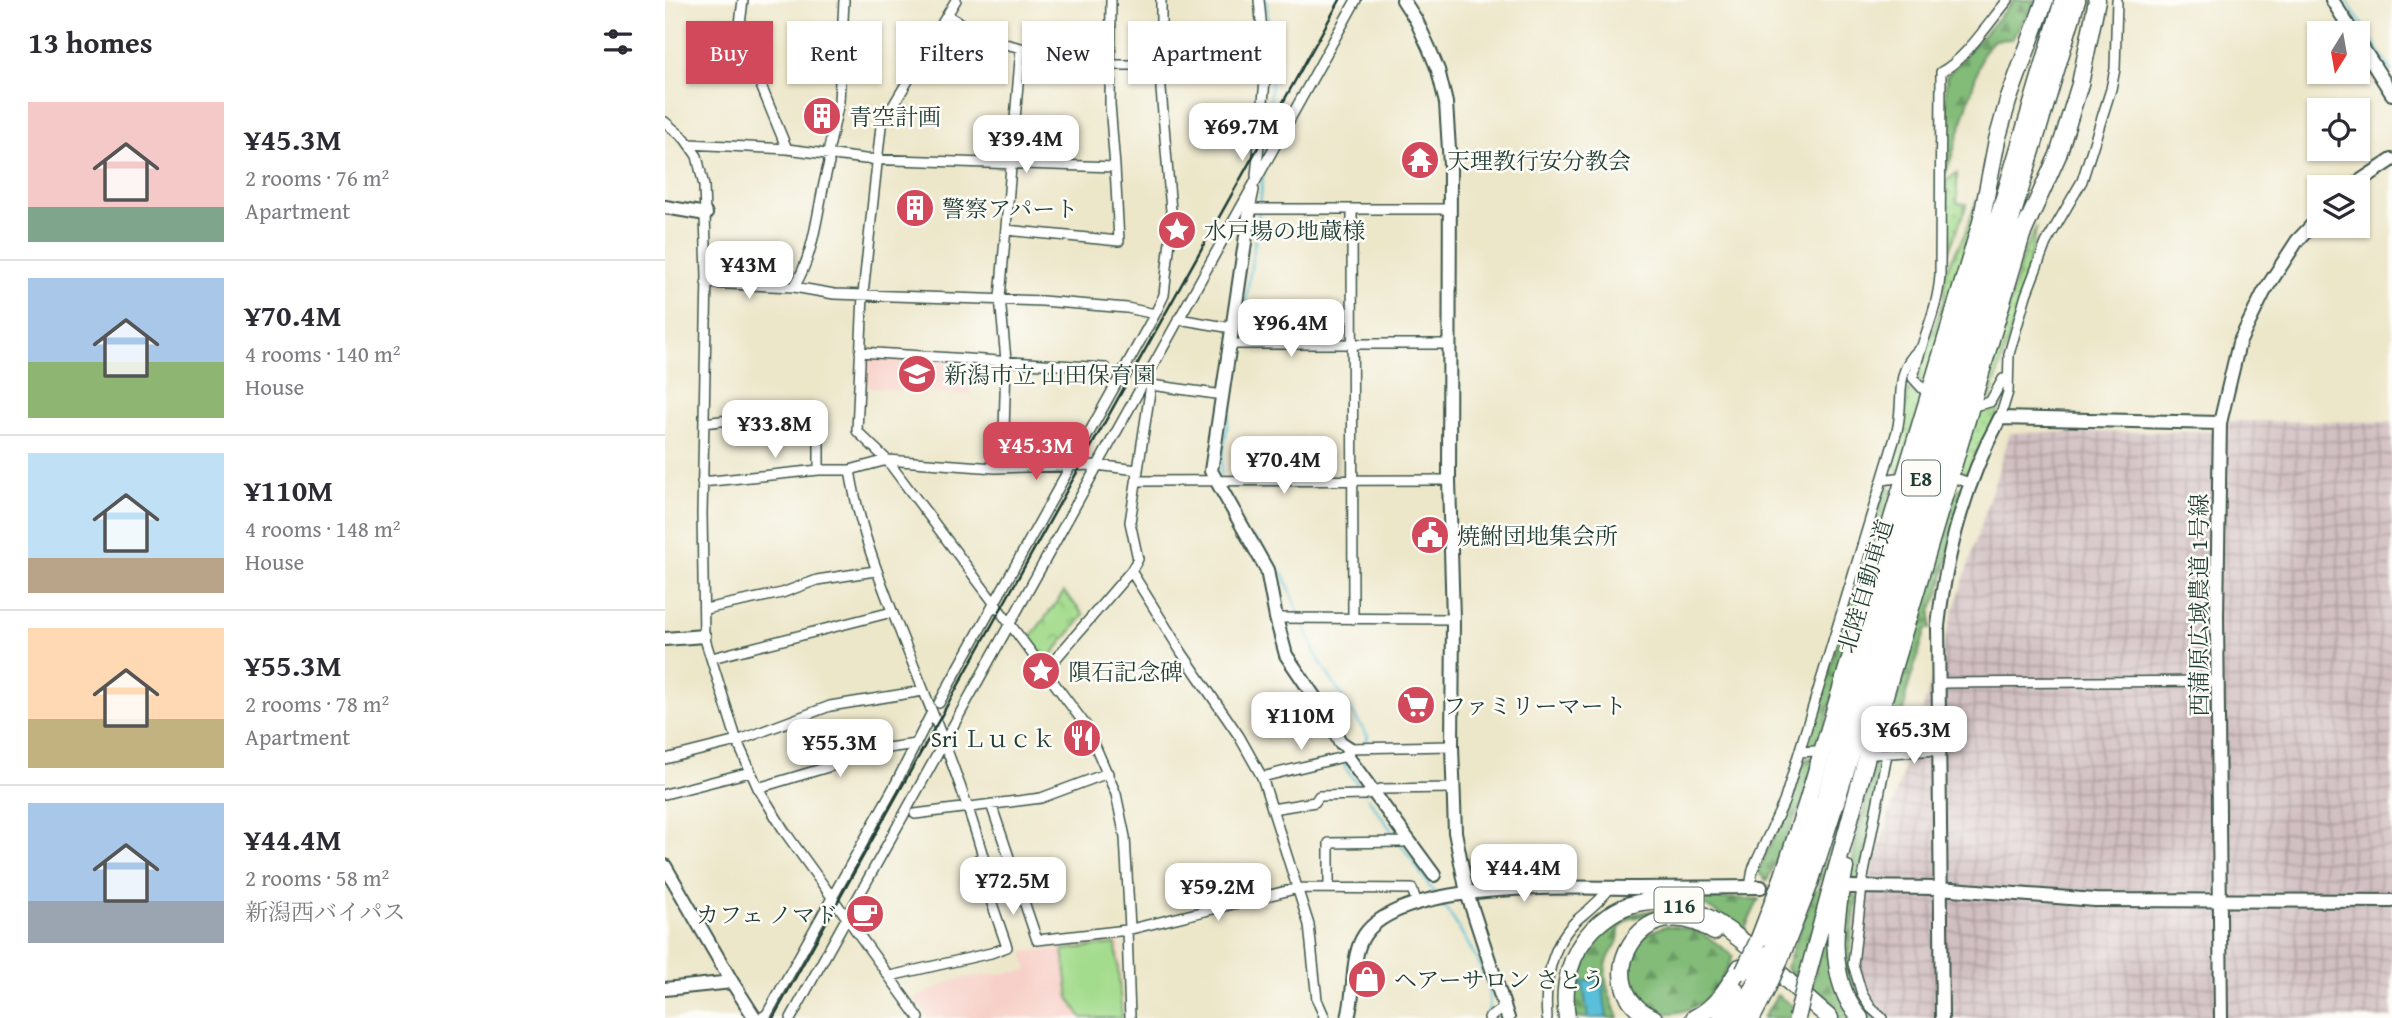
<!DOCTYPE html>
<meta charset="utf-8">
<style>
:root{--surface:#fff;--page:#f7f7f7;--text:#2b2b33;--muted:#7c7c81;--line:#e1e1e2;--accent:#d1495b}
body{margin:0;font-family:"Gentium Book Plus","Noto Serif JP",serif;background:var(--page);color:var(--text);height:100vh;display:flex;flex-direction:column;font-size:26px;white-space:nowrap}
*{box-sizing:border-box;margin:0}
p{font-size:23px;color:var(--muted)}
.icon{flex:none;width:38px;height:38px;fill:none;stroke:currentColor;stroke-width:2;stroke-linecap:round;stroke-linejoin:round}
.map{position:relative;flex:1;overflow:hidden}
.panel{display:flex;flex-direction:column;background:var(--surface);width:665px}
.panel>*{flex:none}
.guide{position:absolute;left:21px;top:21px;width:665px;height:63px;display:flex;gap:14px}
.needle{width:46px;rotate:191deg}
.controls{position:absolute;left:1642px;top:21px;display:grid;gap:14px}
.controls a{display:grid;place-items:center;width:63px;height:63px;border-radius:0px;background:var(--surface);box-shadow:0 2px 5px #0004;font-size:35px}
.price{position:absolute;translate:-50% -60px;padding:0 16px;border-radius:14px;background:#fff;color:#222;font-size:23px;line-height:46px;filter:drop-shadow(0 2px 4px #0008)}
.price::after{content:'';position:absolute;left:50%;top:42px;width:21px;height:16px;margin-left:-10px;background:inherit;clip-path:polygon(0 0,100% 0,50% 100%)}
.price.active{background:var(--accent);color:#fff}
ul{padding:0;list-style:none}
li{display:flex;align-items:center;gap:21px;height:175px;padding:0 28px}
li+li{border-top:2px solid var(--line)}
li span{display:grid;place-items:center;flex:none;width:196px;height:140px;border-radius:0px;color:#555}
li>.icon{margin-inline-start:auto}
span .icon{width:84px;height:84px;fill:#fffc;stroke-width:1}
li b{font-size:30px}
h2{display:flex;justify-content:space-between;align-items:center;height:84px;padding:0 28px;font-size:30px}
.chip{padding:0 24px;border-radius:0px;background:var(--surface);box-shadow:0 2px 5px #0004;font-size:24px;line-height:63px}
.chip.active{background:var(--accent);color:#fff}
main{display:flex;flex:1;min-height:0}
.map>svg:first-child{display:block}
.built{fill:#f7d1c9}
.industrial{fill:url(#industrial-grid)}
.grass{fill:url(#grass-dots);stroke:#628c61;stroke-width:2}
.forest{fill:url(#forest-firs);stroke:#517c56;stroke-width:2}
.park{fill:url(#park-crowns);stroke:#628c61;stroke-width:2}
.pitch{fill:#a4dc8e;stroke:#628c61;stroke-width:2}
.water{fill:#5abfd8;stroke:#3c7e86;stroke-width:2}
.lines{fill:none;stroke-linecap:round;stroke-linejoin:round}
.stream{stroke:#5abfd8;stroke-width:2.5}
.secondary-tunnel{stroke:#c4c5ac;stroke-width:12;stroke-dasharray:12 6;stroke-linecap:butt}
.street-casing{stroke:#3e564a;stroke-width:12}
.secondary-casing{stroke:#3e564a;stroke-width:16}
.highway-casing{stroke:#3e564a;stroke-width:19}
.street{stroke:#fff;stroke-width:9}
.secondary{stroke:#fff;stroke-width:12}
.highway{stroke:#fff;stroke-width:16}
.rail{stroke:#1f3d34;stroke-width:2.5}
.highway-bridge-casing{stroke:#3e564a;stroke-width:19;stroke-linecap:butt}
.highway-bridge{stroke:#fff;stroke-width:16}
.labels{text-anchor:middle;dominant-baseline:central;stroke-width:5;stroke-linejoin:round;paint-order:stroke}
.shield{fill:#fdfcf7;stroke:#62766e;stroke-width:2}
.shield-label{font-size:21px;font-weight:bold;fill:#1f3d34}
.poi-label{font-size:23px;fill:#1f3d34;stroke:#fdfcf7;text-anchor:start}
.street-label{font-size:23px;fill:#1f3d34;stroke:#fdfcf7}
</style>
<main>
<section class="panel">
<h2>13 homes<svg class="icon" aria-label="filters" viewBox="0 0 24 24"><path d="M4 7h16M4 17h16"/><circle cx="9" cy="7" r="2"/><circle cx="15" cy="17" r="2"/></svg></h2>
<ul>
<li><span style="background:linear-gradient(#f6c9c9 75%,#7fa58c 0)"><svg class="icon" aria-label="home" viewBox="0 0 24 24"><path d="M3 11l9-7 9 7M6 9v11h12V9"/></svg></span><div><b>¥45.3M</b><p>2 rooms · 76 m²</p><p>Apartment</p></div></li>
<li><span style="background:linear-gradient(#a9c7e8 60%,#8fb573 0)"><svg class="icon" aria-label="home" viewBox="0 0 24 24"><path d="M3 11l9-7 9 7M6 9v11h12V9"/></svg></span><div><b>¥70.4M</b><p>4 rooms · 140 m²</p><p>House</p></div></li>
<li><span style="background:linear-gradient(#bfe0f5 75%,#b9a48a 0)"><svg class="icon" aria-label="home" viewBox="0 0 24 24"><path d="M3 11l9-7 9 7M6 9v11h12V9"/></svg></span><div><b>¥110M</b><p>4 rooms · 148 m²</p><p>House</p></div></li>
<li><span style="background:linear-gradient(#ffd9b3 65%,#c2b280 0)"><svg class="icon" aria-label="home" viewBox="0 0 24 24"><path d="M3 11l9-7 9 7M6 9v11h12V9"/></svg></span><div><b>¥55.3M</b><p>2 rooms · 78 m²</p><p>Apartment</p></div></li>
<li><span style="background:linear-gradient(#a9c7e8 70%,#9aa5b1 0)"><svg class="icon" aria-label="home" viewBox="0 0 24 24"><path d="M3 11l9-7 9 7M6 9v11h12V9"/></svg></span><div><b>¥44.4M</b><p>2 rooms · 58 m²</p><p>新潟西バイパス</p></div></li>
</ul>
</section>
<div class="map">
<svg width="1727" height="1018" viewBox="0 0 1727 1018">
<defs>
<pattern id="industrial-grid" width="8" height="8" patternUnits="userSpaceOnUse" patternTransform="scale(1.75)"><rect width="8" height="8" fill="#d2bfc1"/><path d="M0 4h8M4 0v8" fill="none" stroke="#aa9c9e"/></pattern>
<pattern id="grass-dots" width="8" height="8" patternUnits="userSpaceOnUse" patternTransform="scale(1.75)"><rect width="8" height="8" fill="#a4dc8e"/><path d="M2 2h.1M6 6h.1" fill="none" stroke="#85b475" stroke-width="1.8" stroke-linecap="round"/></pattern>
<pattern id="forest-firs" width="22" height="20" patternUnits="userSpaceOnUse" patternTransform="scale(1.75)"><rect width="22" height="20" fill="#83bc79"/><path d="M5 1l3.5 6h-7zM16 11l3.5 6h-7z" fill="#6b9a64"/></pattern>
<pattern id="park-crowns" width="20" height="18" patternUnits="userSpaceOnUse" patternTransform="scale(1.75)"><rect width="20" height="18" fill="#a4dc8e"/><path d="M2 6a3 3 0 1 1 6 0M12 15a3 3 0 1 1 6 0" fill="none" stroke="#85b475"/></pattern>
</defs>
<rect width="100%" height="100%" fill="#fdfcf7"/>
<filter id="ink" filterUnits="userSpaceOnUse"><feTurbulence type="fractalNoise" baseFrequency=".0143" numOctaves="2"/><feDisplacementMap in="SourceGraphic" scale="14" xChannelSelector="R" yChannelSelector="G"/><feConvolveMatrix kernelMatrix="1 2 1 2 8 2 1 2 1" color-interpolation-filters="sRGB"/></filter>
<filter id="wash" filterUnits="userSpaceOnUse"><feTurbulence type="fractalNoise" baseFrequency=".00686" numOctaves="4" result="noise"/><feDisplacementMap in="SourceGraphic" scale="28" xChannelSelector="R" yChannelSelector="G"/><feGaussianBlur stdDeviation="1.57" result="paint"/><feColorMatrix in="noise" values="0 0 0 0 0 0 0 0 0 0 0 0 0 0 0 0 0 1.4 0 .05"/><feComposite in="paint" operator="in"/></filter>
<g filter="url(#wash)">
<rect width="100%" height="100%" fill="#ede7ca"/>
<path class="built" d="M199,354L308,361L305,396L197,387Z
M455,942L457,1018H265L250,998L292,979L363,970L358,952Z"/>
<path class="industrial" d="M1562,421L1727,422V1018H1220L1217,1016L1194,975L1189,926L1345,433L1562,431Z"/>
<path class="grass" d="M1292,173V203L1302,204L1281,258V181Z
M1312,199L1311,216L1260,387L1254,381L1253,376L1279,299L1280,272L1300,234Z
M1372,226L1352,311L1325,399L1315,404L1360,249Z
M1243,390L1258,394L1234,473L1228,465L1237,431Z
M1338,396L1329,423L1315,450L1310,452L1305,470L1294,476L1303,433L1312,411L1326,412Z"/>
<path class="forest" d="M1349,0H1371L1347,39L1329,40L1318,52L1287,156L1280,174L1281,77Z
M1220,487L1231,490L1152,750L1142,742Z
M1296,488L1298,499L1274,594L1266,610V629H1261L1241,694L1240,710L1229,721L1231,740L1228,752H1212L1229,681L1287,490Z
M1152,756L1136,805L1102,881L1093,872L1123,804L1137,760Z
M1211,759L1220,765L1196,881L1183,884L1194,826Z
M1167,843L1170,846L1135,981L1121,968Z
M1182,892L1193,897C1187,924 1179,966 1192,991C1197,1001 1206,1010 1213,1018H1201L1182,993L1175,965Z
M1027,898L1094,899L1078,933L1064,920Z
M1167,899L1165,957L1189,1018H1174L1145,994Z
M989,910L994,912L964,919L954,929C954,947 949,945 943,959C935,977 947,1001 953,1018H908V974L917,953L938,928L958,916Z
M1000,926C1032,926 1044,937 1068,956C1060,974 1051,992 1034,1004C1011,1018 979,1018 966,989C965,985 965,977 965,973C964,963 965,955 970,947C976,935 988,931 1000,926Z
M1112,995L1129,1007L1126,1018H1098Z"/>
<path class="park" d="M399,592L419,615L382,661L365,638Z"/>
<path class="pitch" d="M451,944L457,1018H417L404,998L398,950Z"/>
<path class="water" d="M937,979L942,1018H923L918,985H915V982Z"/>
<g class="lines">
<path class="stream" d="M1681,0L1727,71
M600,157L608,65L601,0
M595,206L598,174
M575,341L594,212
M555,476L574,347
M591,539L620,577L634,614
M637,621L652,657L703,737L700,745
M683,762L679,766L699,793
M703,798L732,838
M736,844L771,896
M775,901C788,917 820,969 823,987C825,997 825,1005 823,1014"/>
</g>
</g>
<g filter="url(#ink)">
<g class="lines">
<path class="secondary-tunnel" d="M1096,887H1173"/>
<defs>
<path id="street" d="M78,0L74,32L122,149
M291,0L216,126L198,294L192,431L222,460L422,727L451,794L460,837L465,928
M446,0L445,104L450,167
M282,15L321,39L356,48L442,55L446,65H536L601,70
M0,122L20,139L32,156L39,186L42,276L37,514L39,636L72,741L93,788L120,832L254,1018
M24,144L122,149L200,159L450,167L454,241L341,230
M591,176L601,70L594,0
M589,190L585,209H784
M687,210L688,619
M41,283L129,287L169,294L377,301L462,308L490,314L274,703
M129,287C152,250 152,204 164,163L163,153L174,102L179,0
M490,314L499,295L507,223L496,89V0
M513,319L567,328
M565,344H784
M195,352L440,368
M1258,389L1248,378C1255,343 1273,311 1275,275L1276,72C1300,60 1325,21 1343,0
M1312,405L1325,402L1338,379H1343
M1335,418L1343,392L1344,354L1361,295L1381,243L1417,181L1446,89L1450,69L1452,0
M39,423L72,419L154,423V470
M338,467L341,360L335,298L356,48
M185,470C194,528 215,580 236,634C265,707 296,780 318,856L312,860L342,947L326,953L225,976
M1290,478L1305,483
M1218,480L1231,478
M472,481L784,480
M37,482L154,470H185L222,460L330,468L431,465L473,470
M466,571L517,653L574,736L597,777L644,925L652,1000L660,1018
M40,609L117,593L152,580L210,571
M611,618L788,619
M47,658L227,612
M381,670L466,571L473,559L465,522L486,385L558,395
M1273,683L1554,681
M684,748L787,746
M1135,752L1150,751
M1210,754L1273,750
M0,759L72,741L165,706L258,691
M597,777L682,756
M93,788L173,764L186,753L251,744
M0,794L85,772
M326,804L372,940L462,930L634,888L747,889L752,903
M607,809L650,802L654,796L699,795L716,789L788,788
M250,814L376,798L443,773
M1085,887L1088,869L1119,802L1232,431C1240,397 1228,374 1254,349
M664,888V843L738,842L743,840
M462,930L465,1018
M96,1018L102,1014L229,787L266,714
M126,1018L691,0
M824,1018L839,1007
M882,1018C879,982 886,943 914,918C926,908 936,900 945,888
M1217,1018L1206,1008L1197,994L1188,964L1198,878L1222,754"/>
<path id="secondary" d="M738,0L751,20L764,48L773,70L781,103L785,165L784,480L788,619L787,746L790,832L802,893L843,1018
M1667,0L1688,33
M1692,39L1727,94
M1686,187L1727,160
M0,207L41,214
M585,209L546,471L602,570L611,618L621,655L659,711L675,742L684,748L682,756L769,875
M0,639L39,636
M0,866L67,982L90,1018
M1182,887L1274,888L1430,900L1727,901
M0,989L67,982
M683,1018C690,994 686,960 697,939C730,878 912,888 973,888C1014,888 1055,887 1096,887
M1277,1018L1273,626C1281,554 1300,483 1335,418L1555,423
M1556,1018L1552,616L1555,423L1574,343L1599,292L1632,241L1654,218"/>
<path id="highway" d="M1180,868C1170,917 1160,978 1195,1018
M1093,941L1118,876L1142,802L1316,222L1332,140L1343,101L1380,0
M1104,953L1132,881L1160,798L1398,0
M1114,962L1145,883L1183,764L1412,0
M1141,981L1204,749L1357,235L1393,155L1415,84L1432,0
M902,1018C897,985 905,953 928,929C1011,846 1103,970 1165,1018
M989,1018C919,988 976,881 1049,932
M1029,1018C1051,1008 1063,987 1075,967
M1056,1018L1070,989
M1073,1018L1091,982
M1087,1018L1101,991"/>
</defs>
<use href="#street" class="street-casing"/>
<use href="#secondary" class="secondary-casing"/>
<use href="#highway" class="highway-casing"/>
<use href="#street" class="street"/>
<use href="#secondary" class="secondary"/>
<use href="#highway" class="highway"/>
<path class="rail" d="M108,1018L675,0"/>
<defs>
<path id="highway-bridge" d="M1079,971L1093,941
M1091,982L1104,953
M1101,991L1114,962
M1132,1018L1141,981"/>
</defs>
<use href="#highway-bridge" class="highway-bridge-casing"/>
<use href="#highway-bridge" class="highway-bridge"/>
</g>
</g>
<defs>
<symbol id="building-disc" viewBox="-11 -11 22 22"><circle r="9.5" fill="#d1495b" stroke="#fdfcf7"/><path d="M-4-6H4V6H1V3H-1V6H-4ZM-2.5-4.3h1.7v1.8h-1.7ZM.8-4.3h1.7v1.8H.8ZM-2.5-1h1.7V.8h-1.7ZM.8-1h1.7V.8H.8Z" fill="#fff"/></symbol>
<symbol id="temple-disc" viewBox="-11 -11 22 22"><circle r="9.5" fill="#d1495b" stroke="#fdfcf7"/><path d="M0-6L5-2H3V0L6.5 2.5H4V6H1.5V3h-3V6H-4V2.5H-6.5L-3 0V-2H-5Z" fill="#fff"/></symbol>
<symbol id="sight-disc" viewBox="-11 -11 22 22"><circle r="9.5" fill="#d1495b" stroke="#fdfcf7"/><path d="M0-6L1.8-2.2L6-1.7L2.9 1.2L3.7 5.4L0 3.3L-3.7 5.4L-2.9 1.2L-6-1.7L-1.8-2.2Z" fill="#fff"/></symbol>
<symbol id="school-disc" viewBox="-11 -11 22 22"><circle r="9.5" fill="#d1495b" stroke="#fdfcf7"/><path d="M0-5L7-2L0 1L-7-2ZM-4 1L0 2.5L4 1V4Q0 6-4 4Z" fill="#fff"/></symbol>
<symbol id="civic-disc" viewBox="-11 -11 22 22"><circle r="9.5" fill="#d1495b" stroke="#fdfcf7"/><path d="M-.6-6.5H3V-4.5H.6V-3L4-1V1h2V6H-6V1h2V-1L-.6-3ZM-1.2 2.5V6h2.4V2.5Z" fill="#fff"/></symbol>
<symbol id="supermarket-disc" viewBox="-11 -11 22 22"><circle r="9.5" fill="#d1495b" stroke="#fdfcf7"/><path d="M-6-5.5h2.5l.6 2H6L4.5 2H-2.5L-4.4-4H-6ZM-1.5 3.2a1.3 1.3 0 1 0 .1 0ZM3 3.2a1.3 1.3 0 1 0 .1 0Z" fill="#fff"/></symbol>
<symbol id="restaurant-disc" viewBox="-11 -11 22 22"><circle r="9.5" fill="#d1495b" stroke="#fdfcf7"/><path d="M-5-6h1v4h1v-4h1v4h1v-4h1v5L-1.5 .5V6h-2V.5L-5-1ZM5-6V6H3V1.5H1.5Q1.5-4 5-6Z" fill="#fff"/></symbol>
<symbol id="cafe-disc" viewBox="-11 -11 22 22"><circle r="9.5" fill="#d1495b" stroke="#fdfcf7"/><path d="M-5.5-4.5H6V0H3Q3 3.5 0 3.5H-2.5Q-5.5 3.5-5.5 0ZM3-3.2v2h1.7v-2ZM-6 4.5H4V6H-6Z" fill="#fff"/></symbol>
<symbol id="shop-disc" viewBox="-11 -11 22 22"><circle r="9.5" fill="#d1495b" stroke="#fdfcf7"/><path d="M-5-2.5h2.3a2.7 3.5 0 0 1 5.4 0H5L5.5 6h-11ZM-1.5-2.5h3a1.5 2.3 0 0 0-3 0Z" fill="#fff"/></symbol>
</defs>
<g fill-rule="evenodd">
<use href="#building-disc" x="135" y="94" width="44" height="44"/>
<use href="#temple-disc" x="733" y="138" width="44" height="44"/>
<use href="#building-disc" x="228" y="186" width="44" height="44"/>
<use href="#sight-disc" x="490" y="208" width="44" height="44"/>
<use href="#school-disc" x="230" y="352" width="44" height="44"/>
<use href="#civic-disc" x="743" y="513" width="44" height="44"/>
<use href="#sight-disc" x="354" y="649" width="44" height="44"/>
<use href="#supermarket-disc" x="729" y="683" width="44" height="44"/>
<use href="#restaurant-disc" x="395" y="716" width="44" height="44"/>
<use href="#cafe-disc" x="178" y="892" width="44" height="44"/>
<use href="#shop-disc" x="680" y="957" width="44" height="44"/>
</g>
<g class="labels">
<g class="shield">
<rect x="1237" y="460.5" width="38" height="35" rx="5"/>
<rect x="989.5" y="887.5" width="49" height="35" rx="5"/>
</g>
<g class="shield-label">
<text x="1256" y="478">E8</text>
<text x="1014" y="905">116</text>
</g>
<g class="poi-label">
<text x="184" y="116">青空計画</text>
<text x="782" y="160">天理教行安分教会</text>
<text x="277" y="208">警察アパート</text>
<text x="539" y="230">水戸場の地蔵様</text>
<text x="279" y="374">新潟市立 山田保育園</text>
<text x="792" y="535">焼鮒団地集会所</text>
<text x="403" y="671">隕石記念碑</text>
<text x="778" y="705">ファミリーマート</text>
<text x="390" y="738" text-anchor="end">Sri Ｌｕｃｋ</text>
<text x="173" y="914" text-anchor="end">カフェ ノマド</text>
<text x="729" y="979">ヘアーサロン さとう</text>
</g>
<g class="street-label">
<text transform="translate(1200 586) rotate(-73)">北陸自動車道</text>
<text transform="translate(1533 605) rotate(-90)">西蒲原広域農道 1号線</text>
</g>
</g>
</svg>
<div class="controls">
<a><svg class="needle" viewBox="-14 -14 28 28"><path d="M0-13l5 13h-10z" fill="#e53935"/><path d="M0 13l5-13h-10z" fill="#7c7c81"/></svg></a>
<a><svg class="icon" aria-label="locate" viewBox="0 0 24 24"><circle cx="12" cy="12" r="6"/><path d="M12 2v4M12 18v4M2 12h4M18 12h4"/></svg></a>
<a><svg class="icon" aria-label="layers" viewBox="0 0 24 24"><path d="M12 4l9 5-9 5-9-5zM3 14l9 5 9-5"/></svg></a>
</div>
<b class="price" style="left:577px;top:163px">¥69.7M</b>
<b class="price" style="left:361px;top:175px">¥39.4M</b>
<b class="price" style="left:84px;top:301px">¥43M</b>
<b class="price" style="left:626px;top:359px">¥96.4M</b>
<b class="price" style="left:110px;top:460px">¥33.8M</b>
<b class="price active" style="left:371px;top:482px">¥45.3M</b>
<b class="price" style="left:619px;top:496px">¥70.4M</b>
<b class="price" style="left:636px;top:752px">¥110M</b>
<b class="price" style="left:1249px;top:766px">¥65.3M</b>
<b class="price" style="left:175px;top:779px">¥55.3M</b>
<b class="price" style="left:859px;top:904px">¥44.4M</b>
<b class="price" style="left:348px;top:917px">¥72.5M</b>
<b class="price" style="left:553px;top:923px">¥59.2M</b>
<div class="guide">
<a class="chip active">Buy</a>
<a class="chip">Rent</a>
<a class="chip">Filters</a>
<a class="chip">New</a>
<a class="chip">Apartment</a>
</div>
</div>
</main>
